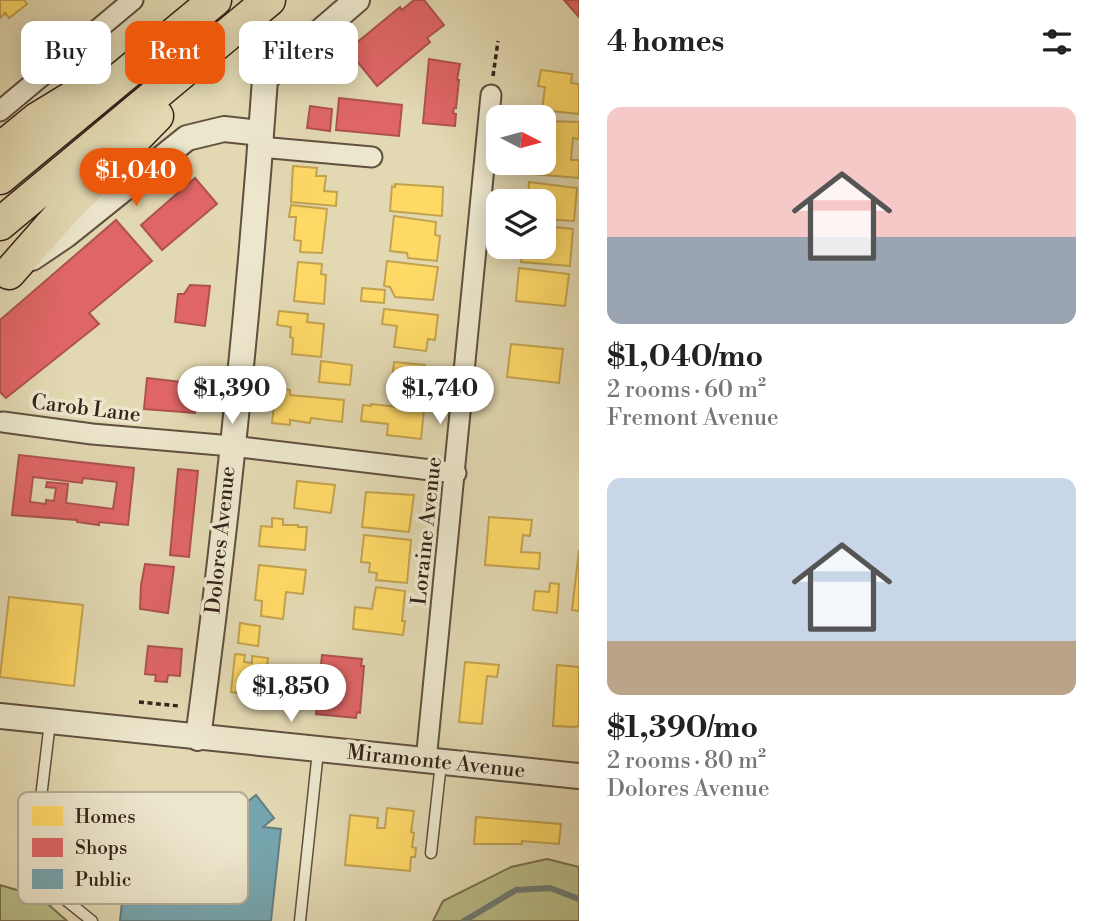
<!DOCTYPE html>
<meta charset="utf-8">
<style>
:root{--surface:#fff;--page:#f6f6f6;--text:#222;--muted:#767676;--accent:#ea580c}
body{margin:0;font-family:"Libre Bodoni",serif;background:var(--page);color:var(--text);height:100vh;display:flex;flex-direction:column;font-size:26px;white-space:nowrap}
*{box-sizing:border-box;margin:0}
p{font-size:23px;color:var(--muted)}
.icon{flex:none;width:38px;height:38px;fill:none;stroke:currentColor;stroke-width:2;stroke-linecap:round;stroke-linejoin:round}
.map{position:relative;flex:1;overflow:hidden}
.panel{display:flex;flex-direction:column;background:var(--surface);width:525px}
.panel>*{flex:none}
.banner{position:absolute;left:21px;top:21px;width:452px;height:63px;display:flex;gap:14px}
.needle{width:46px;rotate:96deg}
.tools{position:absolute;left:486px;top:105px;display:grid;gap:14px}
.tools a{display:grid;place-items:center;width:70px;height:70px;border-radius:14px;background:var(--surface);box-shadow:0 4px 18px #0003;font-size:35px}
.price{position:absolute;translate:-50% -60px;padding:0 16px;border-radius:24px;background:#fff;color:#222;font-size:23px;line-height:46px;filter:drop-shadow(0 2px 4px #0008)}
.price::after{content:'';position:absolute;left:50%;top:42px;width:21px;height:16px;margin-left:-10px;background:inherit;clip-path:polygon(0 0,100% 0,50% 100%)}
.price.on{background:var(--accent);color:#fff}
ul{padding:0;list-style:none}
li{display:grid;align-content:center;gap:14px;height:371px;padding:0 28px}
li span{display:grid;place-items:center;height:217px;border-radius:14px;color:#555}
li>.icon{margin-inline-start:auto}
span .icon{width:126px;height:126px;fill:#fffc;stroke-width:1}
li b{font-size:30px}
h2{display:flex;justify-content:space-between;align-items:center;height:84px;padding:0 28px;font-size:30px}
.pill{padding:0 24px;border-radius:14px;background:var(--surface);box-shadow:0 4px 18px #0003;font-size:24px;line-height:63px}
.pill.on{background:var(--accent);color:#fff}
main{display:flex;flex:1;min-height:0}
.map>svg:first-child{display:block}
.green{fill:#b9bd88;stroke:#777050;stroke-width:2}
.homes{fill:#ffd966;stroke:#c2a24f;stroke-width:2}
.shops{fill:#e06666;stroke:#ad524f;stroke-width:2;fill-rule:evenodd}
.public{fill:#76a5af;stroke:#627e82;stroke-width:2}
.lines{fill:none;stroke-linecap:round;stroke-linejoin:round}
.stream{stroke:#6f7c75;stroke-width:6}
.service-casing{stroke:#60503f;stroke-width:13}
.minor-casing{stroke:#60503f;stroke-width:23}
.tertiary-casing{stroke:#60503f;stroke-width:28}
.trunk-casing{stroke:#352219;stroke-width:35}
.path{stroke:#352219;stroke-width:3.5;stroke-dasharray:5 3.5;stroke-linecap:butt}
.service{stroke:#ece6cc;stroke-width:10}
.minor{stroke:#ece6cc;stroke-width:19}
.tertiary{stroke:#ece6cc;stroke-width:24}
.trunk{stroke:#e2d8b1;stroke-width:32}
.labels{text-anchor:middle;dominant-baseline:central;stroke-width:7;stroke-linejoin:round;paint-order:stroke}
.street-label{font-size:21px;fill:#352219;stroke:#ece6cc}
.key{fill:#ece6cc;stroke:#b5ab96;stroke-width:2}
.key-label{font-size:19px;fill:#352219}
</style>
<main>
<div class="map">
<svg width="579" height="921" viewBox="0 0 579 921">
<rect width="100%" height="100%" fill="#e2d8b1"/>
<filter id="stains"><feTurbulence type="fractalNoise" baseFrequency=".00286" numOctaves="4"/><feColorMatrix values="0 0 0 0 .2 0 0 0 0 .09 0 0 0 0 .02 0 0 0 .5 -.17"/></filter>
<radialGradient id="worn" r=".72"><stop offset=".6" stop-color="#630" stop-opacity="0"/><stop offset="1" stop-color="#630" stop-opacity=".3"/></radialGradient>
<path class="green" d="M547,859L579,867V921H433L443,901L511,867Z
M0,885L40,897L67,921H0Z"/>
<path class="homes" d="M0,0H24L27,4L9,18L5,13L0,18Z
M541,70L572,74L571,83L579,84V114L542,110L545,87L538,86Z
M544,121L579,122V139L573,138L571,160H579V178L532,174L533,163H544Z
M293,166L317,168L316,176H326L324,191L337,192L336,206L291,202Z
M529,182L577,188L574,221L544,219V201H528Z
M395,184L443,187L442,216L390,211L392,186L395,187Z
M291,205L327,209L322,253L300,252L301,241L294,240L296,217H289Z
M394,216L436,222L435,235L440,236L437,261L408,258L407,253L390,251Z
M544,226L573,229L570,266L521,262L523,247H544Z
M387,261L438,267L433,300L395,297L390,287L384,286Z
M298,262L322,264L321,274L326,275L324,304L294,301Z
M519,268L569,274L565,306L516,301Z
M362,288L385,290L384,303L361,301Z
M384,309L438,315L435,340L428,339L426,351L394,347L397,326L382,324Z
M279,311L308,314L307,322L324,324L321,357L292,354L293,342V338L290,337L291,327L277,325Z
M511,344L563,349L559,383L507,377Z
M321,361L352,365L350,385L319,382Z
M394,362L425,365L424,377H429L427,390L422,389V393L391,390Z
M276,388L290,390V395L344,400L342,422L311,418L310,423L290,420V425L272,423Z
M371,404L424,410L421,439L387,435L388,424L361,421L363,405L371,406Z
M297,481L335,485L331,513L294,508Z
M366,492L414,495L409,532L362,527Z
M489,517L532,520L530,536L523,535L521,552L540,553L539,569L485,565Z
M272,518L283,519V525H298V527H307L305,550L259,546L261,526L272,527Z
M364,535L411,540L407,583L376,580L377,573L369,572L370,563L361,562Z
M579,550V611L572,610Z
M259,565L306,570L303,594L286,592L283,619L261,616L262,601L255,600Z
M550,583L559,584L557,613L533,610L535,591L549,592Z
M376,587L405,591L402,621H405L403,635L353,629L355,607L372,609Z
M9,597L83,605L74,686L0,677Z
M240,623L260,626L258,646L238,643Z
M235,654L245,655L244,662L252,663V656L268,658L263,700L248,699V694L231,692Z
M465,662L499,665L497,677L487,676L482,724L459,722Z
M557,665L579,667V726L575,727L553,726Z
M387,808L414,811L411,832L414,833L412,847L416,848L415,857H411L410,871L345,865L350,815L378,818L377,828H385Z
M476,817L561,824L559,844L522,841V844H474Z"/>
<path class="shops" d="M414,0H424L444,25L427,38L430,42L377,86L348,50L400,7L402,10Z
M564,0H579V17Z
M429,59L460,64L457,80H459L456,108H454L453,113L456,114L455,126L423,123Z
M338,66L344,74L334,83L327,75Z
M339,98L402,105L399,136L336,130Z
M310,106L332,109L330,131L307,128Z
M195,178L217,204L162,250L141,225Z
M116,220L152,261L89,313L99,324L6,398L0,392V320Z
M190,285L210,286L205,326L175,322L178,294H184Z
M147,378L198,384L195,413L144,409Z
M19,455L134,468L128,525L99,522V525L77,522V520L12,515ZM33,477L82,483L83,478L117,482L113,509L66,503L68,484L47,482L46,487L56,488L54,501L46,500V504L30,502Z
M178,469L198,471L189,557L170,555Z
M145,564L174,567L168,613L140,609L141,585Z
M148,646L182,649L180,676L168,675L167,682L155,681L156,675L145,674Z
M322,655L362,659L361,666H364L360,713L357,712L356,718L316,714Z"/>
<path class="public" d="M146,795L243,805L256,795L274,818L263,827L281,829L271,921H120L123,892L96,890L100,849L140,854Z"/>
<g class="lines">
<path class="stream" d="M464,921L516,890L550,888L579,899"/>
<defs>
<path id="service" d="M50,722L32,873L92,921
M431,853L441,763
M300,921L318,751"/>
<path id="minor" d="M0,111L133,0
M260,147L372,157
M3,422L92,434L232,446L456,473
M426,761L491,95"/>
<path id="tertiary" d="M32,258L66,235L187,138L224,129L261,133
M0,716L579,776
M198,738C227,519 250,299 265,79L357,0"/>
<path id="trunk" d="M0,149L37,119L78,94
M0,178L215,0
M0,224L269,0
M9,273L60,215L157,116"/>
</defs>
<use href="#service" class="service-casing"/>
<use href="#minor" class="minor-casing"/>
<use href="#tertiary" class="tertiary-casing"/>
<use href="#trunk" class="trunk-casing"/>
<path class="path" d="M493,76L498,41
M139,702L179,706"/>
<use href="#service" class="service"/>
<use href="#minor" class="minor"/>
<use href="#tertiary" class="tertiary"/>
<use href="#trunk" class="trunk"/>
</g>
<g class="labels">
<g class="street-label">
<text transform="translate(86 409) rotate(7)">Carob Lane</text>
<text transform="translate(427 531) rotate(-84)">Loraine Avenue</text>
<text transform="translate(221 540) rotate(-84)">Dolores Avenue</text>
<text transform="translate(436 762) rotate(6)">Miramonte Avenue</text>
</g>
</g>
<rect x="18" y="792" width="230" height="112" rx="10" class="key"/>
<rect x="32" y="806" width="31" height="20" fill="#ffd966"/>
<rect x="32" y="838" width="31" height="19" fill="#e06666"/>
<rect x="32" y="869" width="31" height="20" fill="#76a5af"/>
<g class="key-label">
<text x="75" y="823">Homes</text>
<text x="75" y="854">Shops</text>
<text x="75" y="886">Public</text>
</g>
<rect width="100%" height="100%" filter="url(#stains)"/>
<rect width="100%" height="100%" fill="url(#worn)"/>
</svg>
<div class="tools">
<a><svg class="needle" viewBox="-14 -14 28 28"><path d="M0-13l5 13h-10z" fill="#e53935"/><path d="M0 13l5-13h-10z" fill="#767676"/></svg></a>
<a><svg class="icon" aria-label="layers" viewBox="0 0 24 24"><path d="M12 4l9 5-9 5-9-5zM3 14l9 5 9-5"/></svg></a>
</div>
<b class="price on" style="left:136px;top:208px">$1,040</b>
<b class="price" style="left:232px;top:426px">$1,390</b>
<b class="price" style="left:440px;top:426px">$1,740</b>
<b class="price" style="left:291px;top:724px">$1,850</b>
<div class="banner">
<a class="pill">Buy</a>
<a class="pill on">Rent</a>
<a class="pill">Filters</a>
</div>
</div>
<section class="panel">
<h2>4 homes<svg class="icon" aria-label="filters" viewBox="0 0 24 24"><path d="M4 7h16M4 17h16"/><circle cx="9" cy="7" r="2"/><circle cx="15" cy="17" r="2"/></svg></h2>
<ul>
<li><span style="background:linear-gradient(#f6c9c9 60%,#9aa5b1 0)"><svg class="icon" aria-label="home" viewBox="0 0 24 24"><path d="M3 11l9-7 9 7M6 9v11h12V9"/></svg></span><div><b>$1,040/mo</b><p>2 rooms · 60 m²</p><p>Fremont Avenue</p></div></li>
<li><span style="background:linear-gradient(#c9d6e8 75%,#b9a48a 0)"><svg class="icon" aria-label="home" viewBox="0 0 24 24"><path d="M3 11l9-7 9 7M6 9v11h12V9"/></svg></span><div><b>$1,390/mo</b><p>2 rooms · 80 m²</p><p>Dolores Avenue</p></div></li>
</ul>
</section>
</main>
